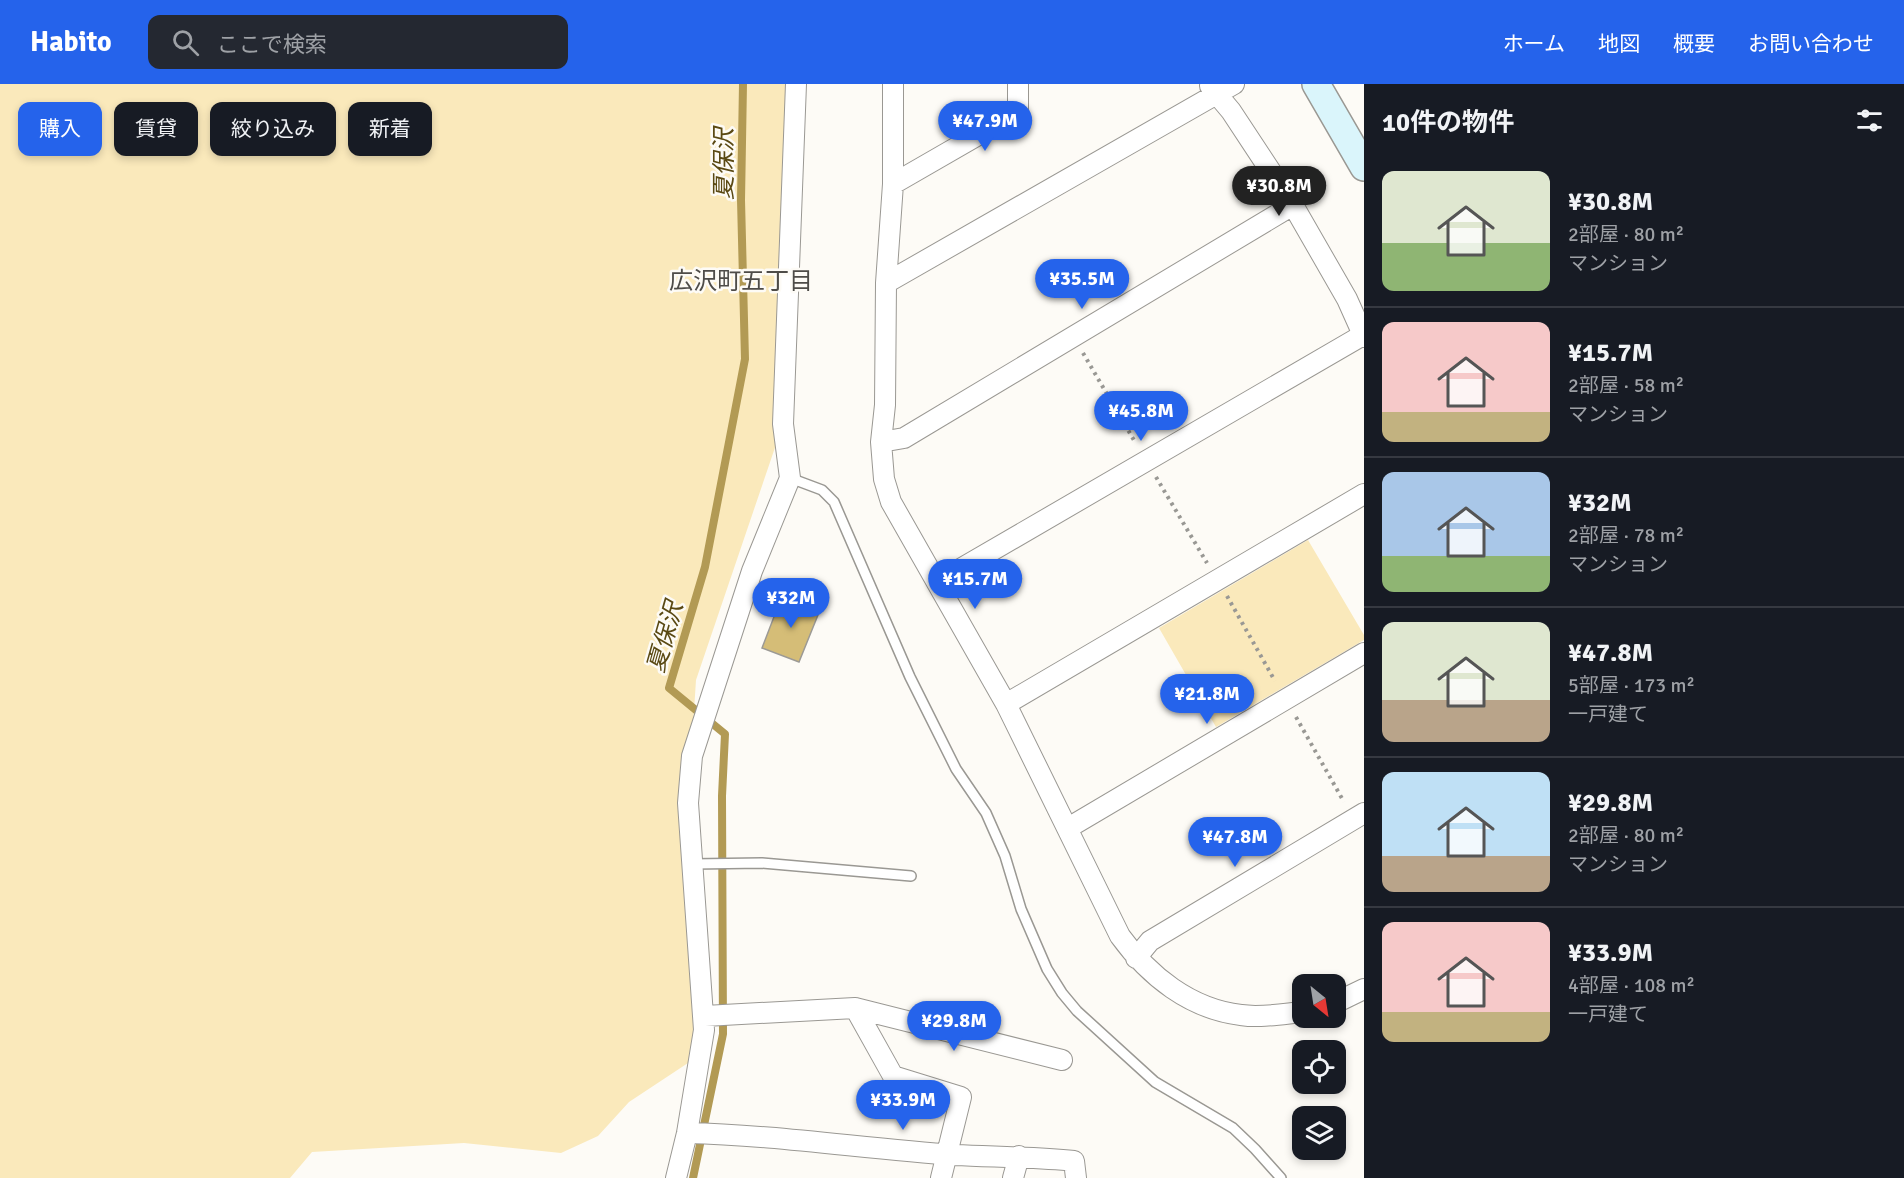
<!DOCTYPE html>
<html lang="ja">
<meta charset="utf-8">
<style>
:root{--surface:#171b24;--page:#242831;--text:#f1f3f6;--muted:#9ea1a6;--line:#363941;--accent:#2563eb}
body{margin:0;font-family:Signika,"Noto Sans JP",sans-serif;background:var(--page);color:var(--text);height:100vh;display:flex;flex-direction:column;font-size:22px;white-space:nowrap}
*{box-sizing:border-box;margin:0}
p{font-size:20px;color:var(--muted)}
.icon{flex:none;width:33px;height:33px;fill:none;stroke:currentColor;stroke-width:2;stroke-linecap:round;stroke-linejoin:round}
.map{position:relative;flex:1;overflow:hidden}
.details{display:flex;flex-direction:column;background:var(--surface);width:540px}
.details>*{flex:none}
.hud{position:absolute;left:18px;top:18px;width:570px;height:54px;display:flex;gap:12px}
.needle{width:39px;rotate:150deg}
.controls{position:absolute;left:1292px;top:890px;display:grid;gap:12px}
.controls a{display:grid;place-items:center;width:54px;height:54px;border-radius:12px;background:var(--surface);box-shadow:0 3px 9px #0003;font-size:30px}
.price{position:absolute;translate:-50% -51px;padding:0 14px;border-radius:21px;background:var(--accent);color:#fff;font-size:20px;line-height:39px;filter:drop-shadow(0 2px 3px #0008)}
.price::after{content:'';position:absolute;left:50%;top:36px;width:18px;height:14px;margin-left:-9px;background:inherit;clip-path:polygon(0 0,100% 0,50% 100%)}
.price.on{background:#222;color:#fff}
ul{padding:0;list-style:none}
li{display:flex;align-items:center;gap:18px;height:150px;padding:0 18px}
li+li{border-top:2px solid var(--line)}
li span{display:grid;place-items:center;flex:none;width:168px;height:120px;border-radius:12px;color:#555}
li>.icon{margin-inline-start:auto}
span .icon{width:72px;height:72px;fill:#fffc;stroke-width:1}
li b{font-size:26px}
h2{display:flex;justify-content:space-between;align-items:center;height:72px;padding:0 18px;font-size:26px}
.tag{padding:0 21px;border-radius:12px;background:var(--surface);box-shadow:0 3px 9px #0003;font-size:21px;line-height:54px}
.tag.on{background:var(--accent);color:#fff}
header{display:flex;align-items:center;gap:36px;box-sizing:border-box;height:84px;padding:0 30px;background:var(--accent);color:#fff}
header strong{font-size:28px}
nav{display:flex;gap:33px;margin-inline-start:auto;font-size:21px}
.search{width:420px;height:54px;background:var(--page);display:flex;align-items:center;gap:15px;box-sizing:border-box;padding:0 21px;border-radius:12px;color:var(--muted);font-size:22px}
main{display:flex;flex:1;min-height:0}
.map>svg:first-child{display:block}
.green{fill:#fae9bb}
.lines{fill:none;stroke-linecap:round;stroke-linejoin:round}
.stream{stroke:#b29a54;stroke-width:8}
.building{fill:#d5bd77;stroke:#9c9a95;stroke-width:1.5}
.lane-casing{stroke:#9a9893;stroke-width:12}
.street-casing{stroke:#9a9893;stroke-width:22}
.secondary-casing{stroke:#9a9893;stroke-width:30}
.path{stroke:#999894;stroke-width:4;stroke-dasharray:3 4.5;stroke-linecap:butt}
.lane{stroke:#fff;stroke-width:9}
.street{stroke:#fff;stroke-width:20}
.secondary{stroke:#daf5fb;stroke-width:27}
.labels{text-anchor:middle;dominant-baseline:central;stroke-width:5;stroke-linejoin:round;paint-order:stroke}
.water-label{font-size:24px;font-style:italic;fill:#5a4913;stroke:#fdfbf6}
.neighbourhood-label{font-size:24px;fill:#4e4c48;stroke:#fdfbf6}
</style>
<header>
<strong>Habito</strong>
<div class="search"><svg class="icon" aria-label="search" viewBox="0 0 24 24"><circle cx="10" cy="10" r="6"/><path d="M15 15l6 6"/></svg>ここで検索</div>
<nav><a>ホーム</a><a>地図</a><a>概要</a><a>お問い合わせ</a></nav>
</header>
<main>
<div class="map">
<svg width="1364" height="1094" viewBox="0 0 1364 1094">
<rect width="100%" height="100%" fill="#fdfbf6"/>
<path class="green" d="M0,0H792L783,340L696,596L688,719L697,943L688,979L629,1018L598,1052L561,1069L464,1059L312,1068L290,1094H0Z
M1308,456L1364,551V556L1216,643L1159,544Z"/>
<g class="lines">
<path class="stream" d="M693,1094L723,950L722,712L725,650L669,604L705,483L745,275L741,116L743,0"/>
</g>
<path class="building" d="M782,512L820,526L799,578L762,564Z"/>
<g class="lines">
<defs>
<path id="lane" d="M790,394L822,406L834,418L910,593L956,685L986,729L1005,772L1021,825L1047,885L1062,909L1077,927L1155,998L1233,1044L1255,1065L1281,1094
M693,780L762,779L911,792"/>
<path id="street" d="M893,0V100L886,199L885,321L881,358L884,395L891,418L1006,620L1120,852C1149,892 1190,925 1241,931C1261,934 1282,930 1302,928
M1210,2L1231,27L1293,121L1347,215L1364,253
M893,100L1018,28V0
M886,199L1234,0
M881,358L904,354L1293,121
M938,498L1363,251
M1006,620L1364,410
M1068,744L1364,569
M1136,874L1150,857L1364,729
M1335,919L1364,905
M855,924L1062,976
M705,932L855,924L893,992L961,1013L941,1094
M687,1049C777,1051 866,1065 955,1071C995,1073 1034,1073 1074,1077L1076,1094
M676,1094L687,1049L704,946L688,719L692,672L752,487L790,394L783,340L796,0
M1013,1094L1019,1072"/>
<path id="secondary" d="M1316,0L1364,83"/>
</defs>
<use href="#lane" class="lane-casing"/>
<use href="#street" class="street-casing"/>
<use href="#secondary" class="secondary-casing"/>
<path class="path" d="M1083,269L1135,358
M1156,393L1207,479
M1227,512L1275,597
M1296,633L1344,718"/>
<use href="#lane" class="lane"/>
<use href="#street" class="street"/>
<use href="#secondary" class="secondary"/>
</g>
<g class="labels">
<g class="water-label">
<text transform="translate(724 80) rotate(-90)">夏保沢</text>
<text transform="translate(665 553) rotate(-74)">夏保沢</text>
</g>
<g class="neighbourhood-label">
<text x="741" y="197">広沢町五丁目</text>
</g>
</g>
</svg>
<div class="controls">
<a><svg class="needle" viewBox="-14 -14 28 28"><path d="M0-13l5 13h-10z" fill="#e53935"/><path d="M0 13l5-13h-10z" fill="#9ea1a6"/></svg></a>
<a><svg class="icon" aria-label="locate" viewBox="0 0 24 24"><circle cx="12" cy="12" r="6"/><path d="M12 2v4M12 18v4M2 12h4M18 12h4"/></svg></a>
<a><svg class="icon" aria-label="layers" viewBox="0 0 24 24"><path d="M12 4l9 5-9 5-9-5zM3 14l9 5 9-5"/></svg></a>
</div>
<b class="price" style="left:985px;top:68px">¥47.9M</b>
<b class="price on" style="left:1279px;top:133px">¥30.8M</b>
<b class="price" style="left:1082px;top:226px">¥35.5M</b>
<b class="price" style="left:1141px;top:358px">¥45.8M</b>
<b class="price" style="left:975px;top:526px">¥15.7M</b>
<b class="price" style="left:791px;top:545px">¥32M</b>
<b class="price" style="left:1207px;top:641px">¥21.8M</b>
<b class="price" style="left:1235px;top:784px">¥47.8M</b>
<b class="price" style="left:954px;top:968px">¥29.8M</b>
<b class="price" style="left:903px;top:1047px">¥33.9M</b>
<div class="hud">
<a class="tag on">購入</a>
<a class="tag">賃貸</a>
<a class="tag">絞り込み</a>
<a class="tag">新着</a>
</div>
</div>
<section class="details">
<h2>10件の物件<svg class="icon" aria-label="filters" viewBox="0 0 24 24"><path d="M4 7h16M4 17h16"/><circle cx="9" cy="7" r="2"/><circle cx="15" cy="17" r="2"/></svg></h2>
<ul>
<li><span style="background:linear-gradient(#dfe7d0 60%,#8fb573 0)"><svg class="icon" aria-label="home" viewBox="0 0 24 24"><path d="M3 11l9-7 9 7M6 9v11h12V9"/></svg></span><div><b>¥30.8M</b><p>2部屋 · 80 m²</p><p>マンション</p></div></li>
<li><span style="background:linear-gradient(#f6c9c9 75%,#c2b280 0)"><svg class="icon" aria-label="home" viewBox="0 0 24 24"><path d="M3 11l9-7 9 7M6 9v11h12V9"/></svg></span><div><b>¥15.7M</b><p>2部屋 · 58 m²</p><p>マンション</p></div></li>
<li><span style="background:linear-gradient(#a9c7e8 70%,#8fb573 0)"><svg class="icon" aria-label="home" viewBox="0 0 24 24"><path d="M3 11l9-7 9 7M6 9v11h12V9"/></svg></span><div><b>¥32M</b><p>2部屋 · 78 m²</p><p>マンション</p></div></li>
<li><span style="background:linear-gradient(#dfe7d0 65%,#b9a48a 0)"><svg class="icon" aria-label="home" viewBox="0 0 24 24"><path d="M3 11l9-7 9 7M6 9v11h12V9"/></svg></span><div><b>¥47.8M</b><p>5部屋 · 173 m²</p><p>一戸建て</p></div></li>
<li><span style="background:linear-gradient(#bfe0f5 70%,#b9a48a 0)"><svg class="icon" aria-label="home" viewBox="0 0 24 24"><path d="M3 11l9-7 9 7M6 9v11h12V9"/></svg></span><div><b>¥29.8M</b><p>2部屋 · 80 m²</p><p>マンション</p></div></li>
<li><span style="background:linear-gradient(#f6c9c9 75%,#c2b280 0)"><svg class="icon" aria-label="home" viewBox="0 0 24 24"><path d="M3 11l9-7 9 7M6 9v11h12V9"/></svg></span><div><b>¥33.9M</b><p>4部屋 · 108 m²</p><p>一戸建て</p></div></li>
</ul>
</section>
</main>
